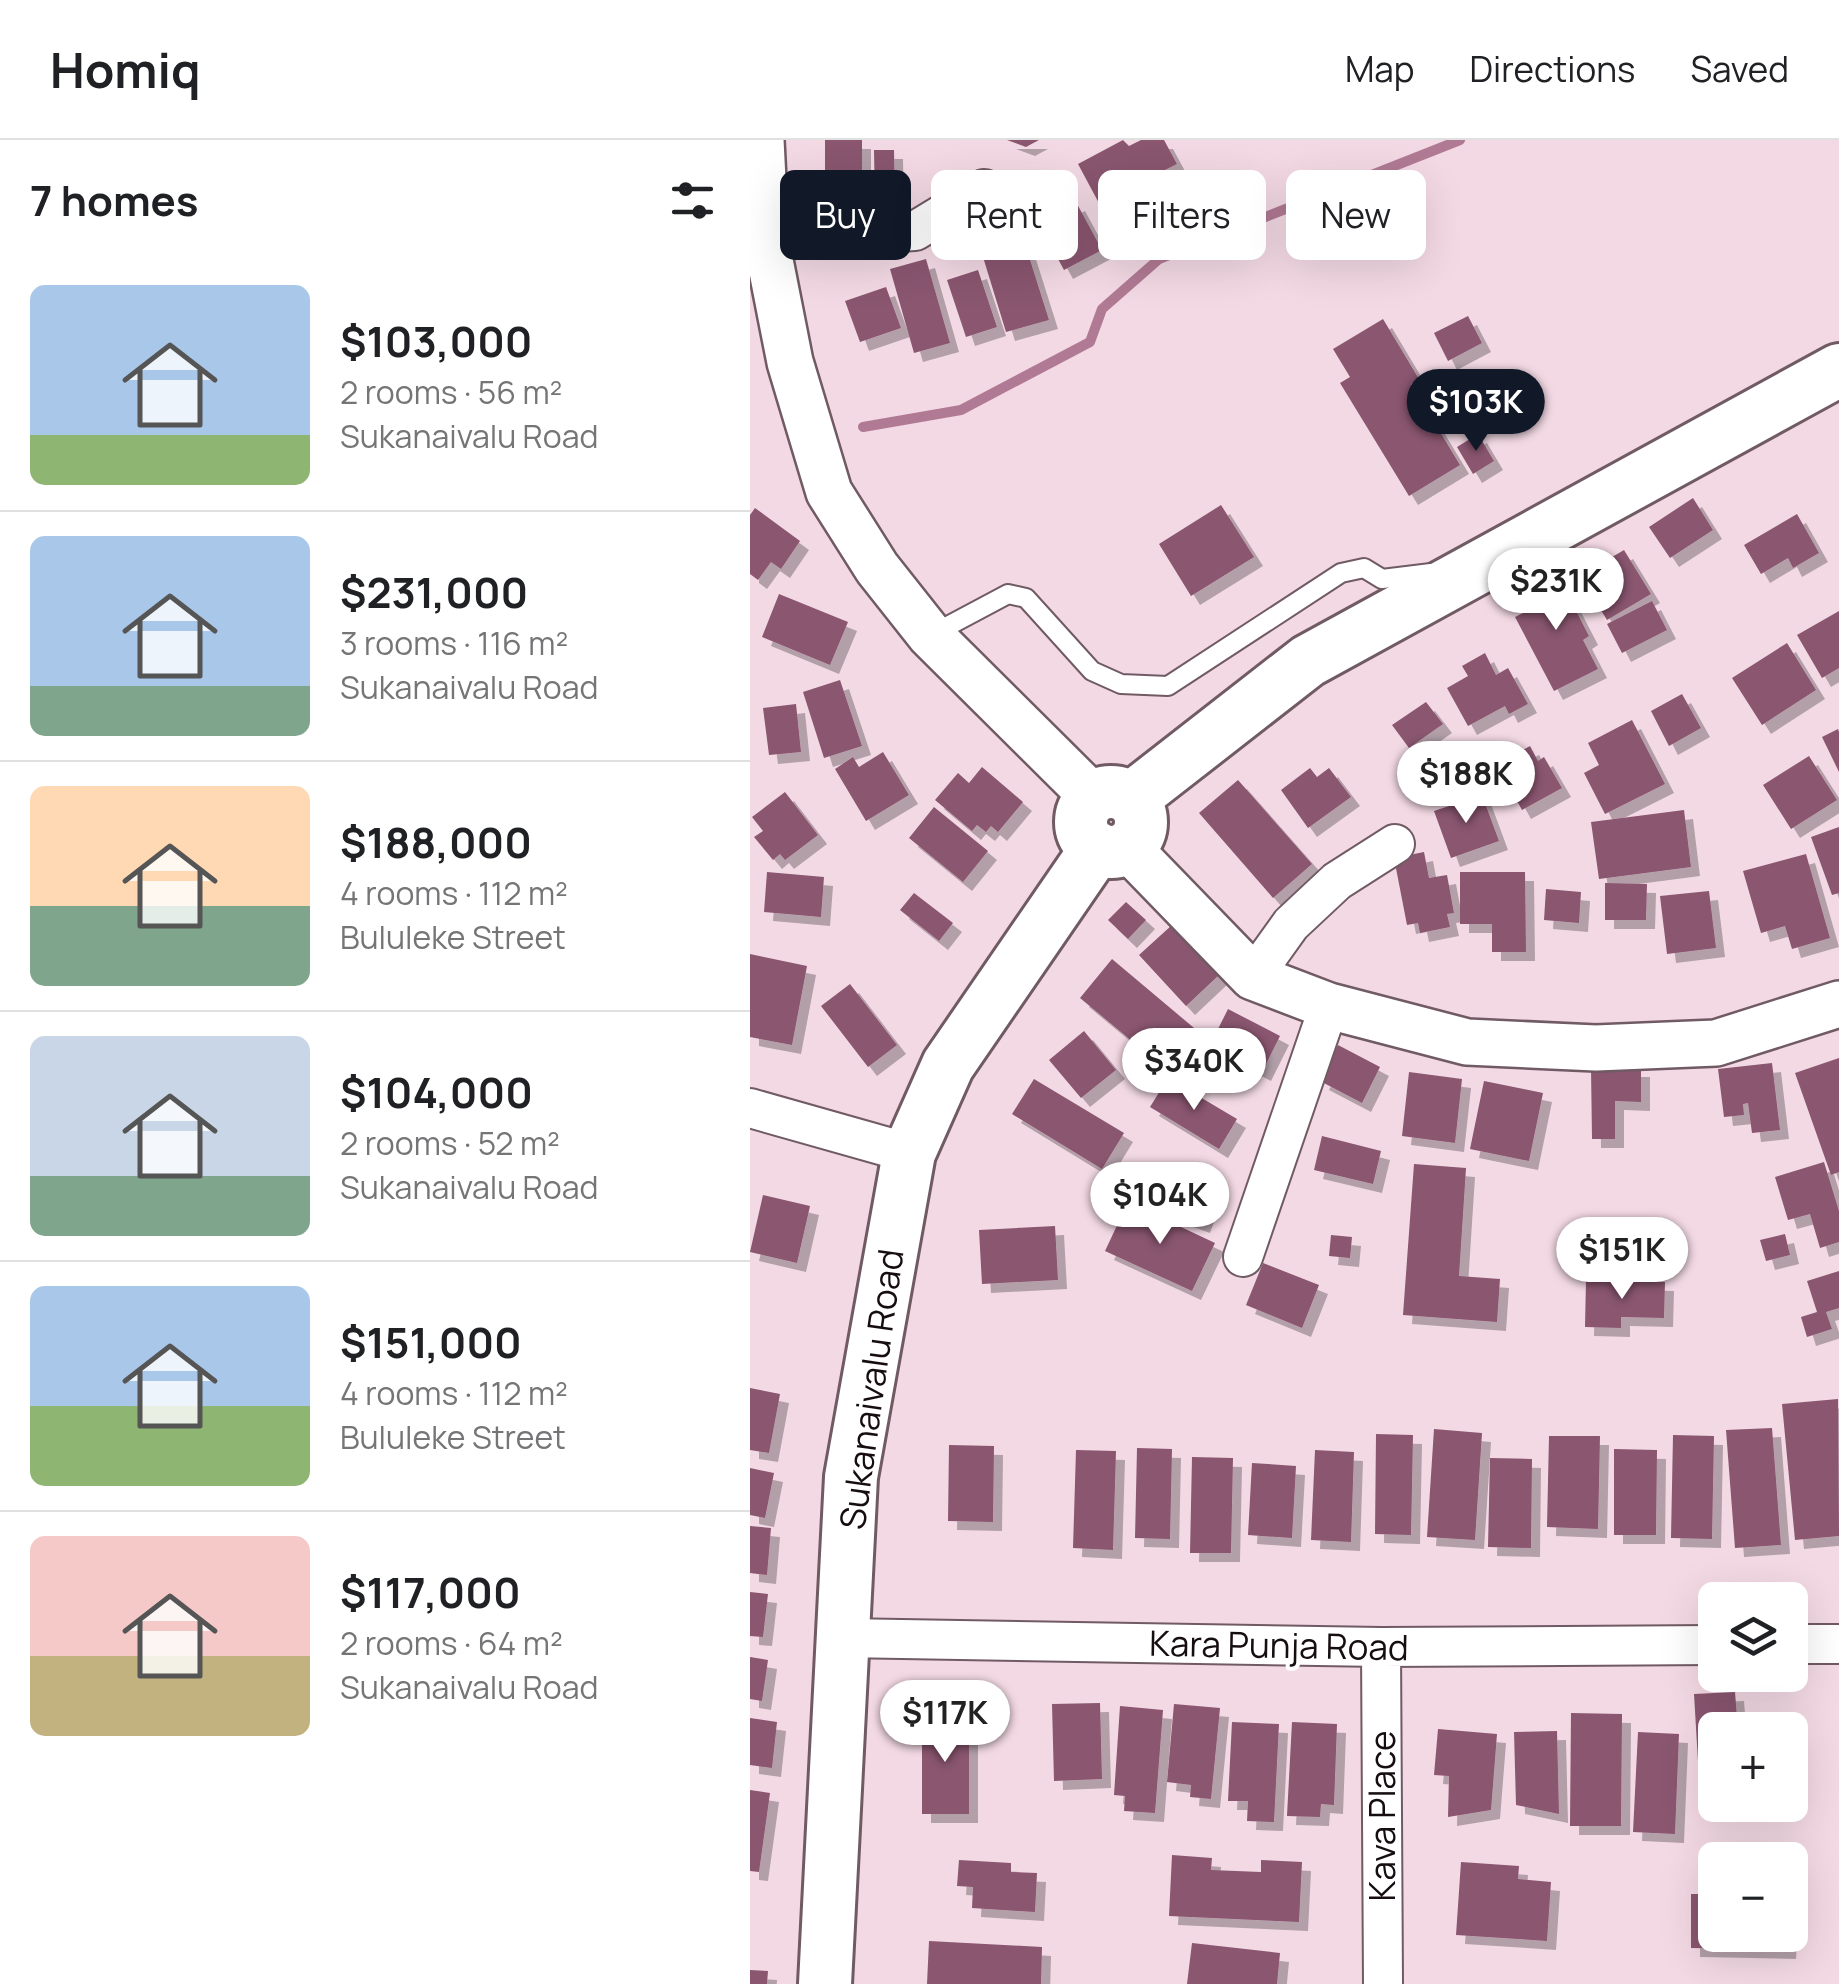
<!DOCTYPE html>
<meta charset="utf-8">
<style>
:root{--surface:#fff;--page:#f2f2f2;--text:#202124;--muted:#757577;--line:#e0e0e0;--accent:#111827}
body{margin:0;font-family:Manrope,sans-serif;background:var(--page);color:var(--text);height:100vh;display:flex;flex-direction:column;font-size:38px;white-space:nowrap}
*{box-sizing:border-box;margin:0}
p{font-size:32px;color:var(--muted)}
.icon{flex:none;width:55px;height:55px;fill:none;stroke:currentColor;stroke-width:2;stroke-linecap:round;stroke-linejoin:round}
.map{position:relative;flex:1;overflow:hidden}
.sheet{display:flex;flex-direction:column;background:var(--surface);width:750px}
.sheet>*{flex:none}
.banner{position:absolute;left:30px;top:30px;width:908px;height:90px;display:flex;gap:20px}
.fabs{position:absolute;left:948px;top:1442px;display:grid;gap:20px}
.fabs a{display:grid;place-items:center;width:110px;height:110px;border-radius:15px;background:var(--surface);box-shadow:0 10px 40px #0002;font-size:50px}
.price{position:absolute;translate:-50% -85px;padding:0 22px;border-radius:35px;background:#fff;color:#222;font-size:32px;line-height:65px;filter:drop-shadow(0 2px 5px #0008)}
.price::after{content:'';position:absolute;left:50%;top:60px;width:30px;height:22px;margin-left:-15px;background:inherit;clip-path:polygon(0 0,100% 0,50% 100%)}
.price.selected{background:var(--accent);color:#fff}
ul{padding:0;list-style:none}
li{display:flex;align-items:center;gap:30px;height:250px;padding:0 30px}
li+li{border-top:2px solid var(--line)}
li span{display:grid;place-items:center;flex:none;width:280px;height:200px;border-radius:15px;color:#555}
li>.icon{margin-inline-start:auto}
span .icon{width:120px;height:120px;fill:#fffc;stroke-width:1}
li b{font-size:42px}
h2{display:flex;justify-content:space-between;align-items:center;height:120px;padding:0 30px;font-size:42px}
.tag{padding:0 35px;border-radius:15px;background:var(--surface);box-shadow:0 10px 40px #0002;font-size:35px;line-height:90px}
.tag.selected{background:var(--accent);color:#fff}
header{display:flex;align-items:center;gap:60px;box-sizing:border-box;height:140px;padding:0 50px;background:var(--surface);border-bottom:2px solid var(--line)}
header strong{font-size:48px}
nav{display:flex;gap:55px;margin-inline-start:auto;font-size:35px}
main{display:flex;flex:1;min-height:0}
.map>svg:first-child{display:block}
.lines{fill:none;stroke-linecap:round;stroke-linejoin:round}
.stream{stroke:#b17a94;stroke-width:10}
.building{fill:#8a5670;filter:url(#shadow)}
.service-casing{stroke:#705a64;stroke-width:22}
.minor-casing{stroke:#705a64;stroke-width:42}
.tertiary-casing{stroke:#705a64;stroke-width:50}
.secondary-casing{stroke:#705a64;stroke-width:58}
.service{stroke:#fff;stroke-width:18}
.minor{stroke:#fff;stroke-width:38}
.tertiary{stroke:#fff;stroke-width:45}
.secondary{stroke:#fff;stroke-width:52}
.labels{text-anchor:middle;dominant-baseline:central;stroke-width:8;stroke-linejoin:round;paint-order:stroke}
.street-label{font-size:35px;fill:#160d11;stroke:#fff}
</style>
<header>
<strong>Homiq</strong>
<nav><a>Map</a><a>Directions</a><a>Saved</a></nav>
</header>
<main>
<section class="sheet">
<h2>7 homes<svg class="icon" aria-label="filters" viewBox="0 0 24 24"><path d="M4 7h16M4 17h16"/><circle cx="9" cy="7" r="2"/><circle cx="15" cy="17" r="2"/></svg></h2>
<ul>
<li><span style="background:linear-gradient(#a9c7e8 75%,#8fb573 0)"><svg class="icon" aria-label="home" viewBox="0 0 24 24"><path d="M3 11l9-7 9 7M6 9v11h12V9"/></svg></span><div><b>$103,000</b><p>2 rooms · 56 m²</p><p>Sukanaivalu Road</p></div></li>
<li><span style="background:linear-gradient(#a9c7e8 75%,#7fa58c 0)"><svg class="icon" aria-label="home" viewBox="0 0 24 24"><path d="M3 11l9-7 9 7M6 9v11h12V9"/></svg></span><div><b>$231,000</b><p>3 rooms · 116 m²</p><p>Sukanaivalu Road</p></div></li>
<li><span style="background:linear-gradient(#ffd9b3 60%,#7fa58c 0)"><svg class="icon" aria-label="home" viewBox="0 0 24 24"><path d="M3 11l9-7 9 7M6 9v11h12V9"/></svg></span><div><b>$188,000</b><p>4 rooms · 112 m²</p><p>Bululeke Street</p></div></li>
<li><span style="background:linear-gradient(#c9d6e8 70%,#7fa58c 0)"><svg class="icon" aria-label="home" viewBox="0 0 24 24"><path d="M3 11l9-7 9 7M6 9v11h12V9"/></svg></span><div><b>$104,000</b><p>2 rooms · 52 m²</p><p>Sukanaivalu Road</p></div></li>
<li><span style="background:linear-gradient(#a9c7e8 60%,#8fb573 0)"><svg class="icon" aria-label="home" viewBox="0 0 24 24"><path d="M3 11l9-7 9 7M6 9v11h12V9"/></svg></span><div><b>$151,000</b><p>4 rooms · 112 m²</p><p>Bululeke Street</p></div></li>
<li><span style="background:linear-gradient(#f6c9c9 60%,#c2b280 0)"><svg class="icon" aria-label="home" viewBox="0 0 24 24"><path d="M3 11l9-7 9 7M6 9v11h12V9"/></svg></span><div><b>$117,000</b><p>2 rooms · 64 m²</p><p>Sukanaivalu Road</p></div></li>
</ul>
</section>
<div class="map">
<svg width="1089" height="1844" viewBox="0 0 1089 1844">
<defs>
<filter id="shadow"><feDropShadow dx="9" dy="9" stdDeviation="0" flood-color="#0004"/></filter>
</defs>
<rect width="100%" height="100%" fill="#f3d9e4"/>
<g class="lines">
<path class="stream" d="M113,287L211,270L340,202L352,169L409,119L710,0"/>
</g>
<path class="building" d="M75,0H112V60H75Z
M257,0H289L276,7Z
M373,0L379,6L391,0H414L427,24L411,32L419,47L407,54L414,69L366,95L328,24Z
M124,10H144L145,63H125Z
M326,62L352,110L314,130L288,82Z
M275,104L299,180L256,192L233,117Z
M176,119L200,203L164,213L140,129Z
M228,130L247,187L216,197L197,140Z
M136,147L151,188L110,202L95,161Z
M718,176L732,203L698,221L684,193Z
M633,179L669,239L661,244L710,325L659,356L590,243L600,237L583,209Z
M728,294L744,321L723,334L707,307Z
M943,358L963,390L920,418L899,387Z
M471,365L504,417L441,456L409,404Z
M5,368L50,401L31,429L21,422L8,440L0,434V375Z
M1047,374L1069,413L1043,428L1038,418L1011,434L994,405Z
M874,410L901,454L857,480L830,436Z
M806,432L839,496L833,500L848,529L804,551L765,477L777,471L771,460L779,456L776,448Z
M29,454L98,482L80,525L12,497Z
M902,461L917,490L872,513L857,484Z
M1089,471V528L1072,538L1047,495Z
M1037,503L1066,550L1012,585L982,538Z
M735,513L746,535L758,528L778,564L759,574L755,566L718,586L697,548L718,536L712,526Z
M90,540L112,606L74,618L53,552Z
M932,554L951,588L919,606L901,571Z
M676,562L693,584L659,608L642,585Z
M46,564L51,612L19,615L13,568Z
M882,580L915,644L855,674L834,633L849,625L838,603Z
M1088,589L1089,592V632L1072,597Z
M780,606L788,621L794,617L812,648L772,670L756,641L765,636L756,619Z
M133,612L159,655L116,681L85,629L103,617L109,627Z
M1059,616L1087,660L1041,689L1013,645Z
M232,627L273,662L248,692L241,686L236,692L227,685L222,691L185,660L208,633L219,643Z
M560,628L567,637L579,628L601,657L558,688L531,650Z
M488,640L562,724L523,758L449,673Z
M35,652L68,695L35,720L30,714L23,720L4,697L13,691L2,677Z
M732,655L749,701L701,718L684,671Z
M184,667L238,711L213,742L159,698Z
M934,670L941,727L849,739L841,682Z
M1089,687V753L1082,755L1061,697Z
M674,712L679,738L697,735L704,773L697,774L700,787L670,793L668,783L657,785L644,718Z
M1056,714L1080,798L1042,809L1035,786L1011,793L993,731Z
M17,732L74,737L71,777L14,772Z
M710,732H775L776,812H742V784H710Z
M855,743L897,744L896,780H855Z
M796,749L831,752L829,783L794,780Z
M959,751L966,808L917,814L910,756Z
M164,753L203,783L189,801L150,770Z
M376,762L396,780L378,799L358,780Z
M422,785L469,835L436,866L389,815Z
M0,814L57,826L42,905L0,897Z
M362,819L450,893L418,931L330,858Z
M100,844L147,905L118,927L71,866Z
M478,869L530,896L512,932L460,905Z
M334,891L366,930L331,958L299,920Z
M588,905L630,927L612,963L570,941Z
M1089,918V1032L1081,1035L1045,933Z
M1022,923L1030,990L1002,993L998,963L993,964L994,975L974,977L968,929Z
M841,928H891V962L865,961V999H842Z
M659,932L712,939L705,1003L652,996Z
M418,938L487,979L469,1009L400,967Z
M284,939L374,993L352,1029L262,974Z
M734,941L793,953L779,1021L720,1009Z
M572,996L631,1011L623,1044L564,1030Z
M1074,1022L1089,1071V1102L1070,1108L1060,1074L1038,1080L1025,1037Z
M664,1024L716,1028L709,1136L750,1139L747,1182L653,1175Z
M431,1036L464,1048L451,1084L417,1072Z
M13,1055L60,1066L47,1123L0,1112Z
M378,1062L465,1103L442,1151L355,1111Z
M305,1086L308,1140L232,1144L229,1090Z
M1035,1094L1040,1115L1016,1121L1010,1100Z
M581,1095L602,1097L600,1118L579,1116Z
M513,1123L569,1145L552,1188L496,1165Z
M1089,1131V1168L1076,1172L1082,1189L1057,1197L1051,1177L1067,1172L1057,1141Z
M836,1140L915,1142L914,1178L871,1177V1188L835,1187Z
M0,1248L30,1254L19,1313L0,1310Z
M1088,1259L1089,1396L1045,1400L1032,1264Z
M1022,1288L1031,1405L985,1408L976,1290Z
M684,1289L732,1293L725,1400L677,1397Z
M626,1294L663,1295L661,1395L625,1394Z
M923,1295L964,1296L962,1399L921,1398Z
M799,1296H850L848,1389L797,1387Z
M199,1305L244,1306L243,1382L198,1381Z
M387,1308L422,1309L420,1399L385,1398Z
M864,1309L907,1310L906,1395H864Z
M326,1310L366,1311L363,1410L323,1408Z
M565,1310L604,1312L601,1402L561,1400Z
M442,1317L483,1318L481,1413H440Z
M740,1318L782,1319L781,1408L738,1407Z
M502,1323L546,1326L542,1398L498,1395Z
M0,1328L24,1333L15,1378L0,1375Z
M0,1386L21,1388L17,1435L0,1433Z
M0,1452L18,1454L13,1497L0,1496Z
M0,1517L18,1520L12,1561L0,1559Z
M985,1552L988,1590H965V1654L950,1655L944,1554Z
M350,1563L352,1639L304,1641L302,1564Z
M424,1564L470,1568L461,1659L440,1657L441,1645L417,1642Z
M370,1566L413,1570L405,1673L374,1671L375,1656L364,1655Z
M821,1573L872,1574L871,1686H820Z
M172,1575L219,1576V1674H172Z
M0,1578L27,1582L22,1628L0,1625Z
M482,1582L529,1584L524,1682L497,1681L498,1661H478Z
M542,1582L587,1584L584,1665L571,1664L570,1677L537,1676Z
M688,1589L747,1594L741,1670L698,1677L699,1636L684,1635Z
M807,1591L809,1674L766,1665L764,1592Z
M888,1592L929,1594L925,1694L883,1692Z
M1040,1593H1048L1045,1655H1040Z
M0,1650L20,1653L9,1732L0,1731Z
M422,1715L462,1718L461,1730L511,1732V1720L552,1722L549,1782L419,1776Z
M209,1720L261,1723V1732L287,1733L285,1772L222,1768L223,1747L207,1746Z
M711,1722L769,1726L768,1739L801,1742L797,1801L706,1795Z
M941,1754H965V1795H1038L1037,1810L941,1808Z
M179,1801L292,1807L291,1844H177Z
M442,1803L530,1813L527,1844H437Z
M0,1830L18,1831L17,1844H0Z"/>
<g class="lines">
<defs>
<path id="service" d="M181,495L258,454L276,458L342,531L371,544L418,546L591,433L614,428L632,439L681,433"/>
<path id="minor" d="M16,100L165,91L234,49
M503,837L541,784L587,741L645,704
M0,968L159,1013
M493,1117L579,866
M93,1498L631,1507L965,1505
M1040,1504H1089
M631,1507L633,1844"/>
<path id="tertiary" d="M11,0L16,100L40,222L79,352L127,428L180,495L343,657
M377,707L503,837L579,866L717,902L846,908L966,903L1089,864"/>
<path id="secondary" d="M331 682a30 30 0 1 1 60 0a30 30 0 1 1-60 0Z
M381,659L558,521L1089,230
M75,1844L101,1337L159,1013L198,925L347,708"/>
</defs>
<use href="#service" class="service-casing"/>
<use href="#minor" class="minor-casing"/>
<use href="#tertiary" class="tertiary-casing"/>
<use href="#secondary" class="secondary-casing"/>
<use href="#service" class="service"/>
<use href="#minor" class="minor"/>
<use href="#tertiary" class="tertiary"/>
<use href="#secondary" class="secondary"/>
</g>
<g class="labels">
<g class="street-label">
<text transform="translate(121 1249) rotate(-82)">Sukanaivalu Road</text>
<text transform="translate(529 1505) rotate(1)">Kara Punja Road</text>
<text transform="translate(632 1676) rotate(-90)">Kava Place</text>
</g>
</g>
</svg>
<div class="fabs">
<a><svg class="icon" aria-label="layers" viewBox="0 0 24 24"><path d="M12 4l9 5-9 5-9-5zM3 14l9 5 9-5"/></svg></a>
<a>+</a>
<a>−</a>
</div>
<b class="price selected" style="left:726px;top:314px">$103K</b>
<b class="price" style="left:806px;top:493px">$231K</b>
<b class="price" style="left:716px;top:686px">$188K</b>
<b class="price" style="left:444px;top:973px">$340K</b>
<b class="price" style="left:410px;top:1107px">$104K</b>
<b class="price" style="left:872px;top:1162px">$151K</b>
<b class="price" style="left:195px;top:1625px">$117K</b>
<div class="banner">
<a class="tag selected">Buy</a>
<a class="tag">Rent</a>
<a class="tag">Filters</a>
<a class="tag">New</a>
</div>
</div>
</main>
